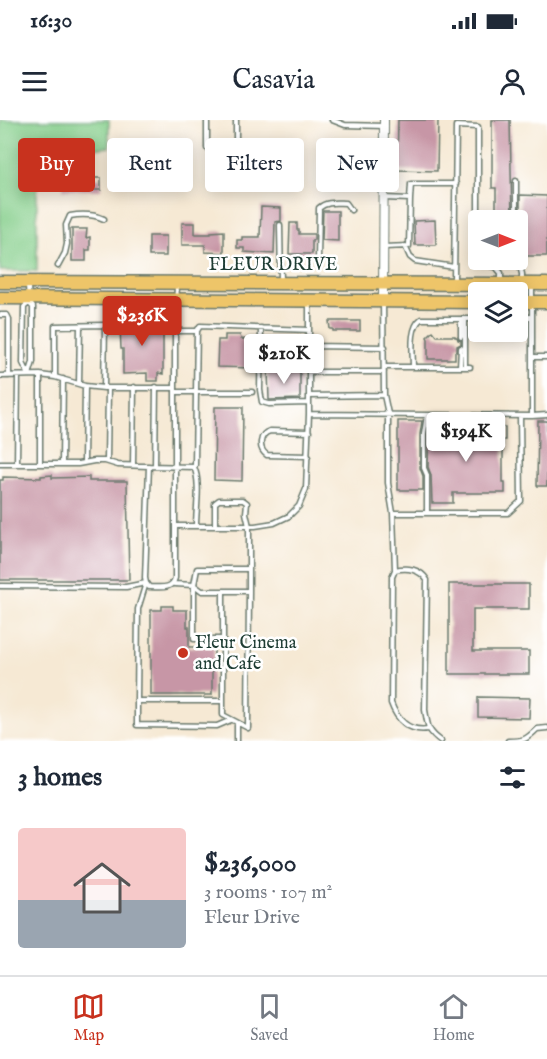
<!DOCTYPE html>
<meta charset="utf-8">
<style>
:root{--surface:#fff;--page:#f2f2f3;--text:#1f2937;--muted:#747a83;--line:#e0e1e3;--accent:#c8321e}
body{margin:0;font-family:"IM FELL English",serif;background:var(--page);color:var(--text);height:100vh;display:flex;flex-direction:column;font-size:22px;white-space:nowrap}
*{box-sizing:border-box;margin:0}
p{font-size:20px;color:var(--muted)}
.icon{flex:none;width:33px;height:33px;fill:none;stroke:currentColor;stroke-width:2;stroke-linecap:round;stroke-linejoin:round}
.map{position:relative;height:621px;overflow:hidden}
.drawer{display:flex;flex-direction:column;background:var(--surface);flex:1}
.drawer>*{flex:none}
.banner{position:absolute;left:18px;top:18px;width:512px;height:54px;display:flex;gap:12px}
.needle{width:39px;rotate:90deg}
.fabs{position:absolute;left:468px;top:90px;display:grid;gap:12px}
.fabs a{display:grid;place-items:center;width:60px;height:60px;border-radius:6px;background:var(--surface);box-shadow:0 3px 15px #0003;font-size:30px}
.price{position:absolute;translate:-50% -51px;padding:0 14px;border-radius:6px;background:#fff;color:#222;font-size:20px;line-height:39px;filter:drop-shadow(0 2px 3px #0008)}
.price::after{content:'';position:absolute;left:50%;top:36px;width:18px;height:14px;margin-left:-9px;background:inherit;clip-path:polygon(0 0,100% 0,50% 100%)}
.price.current{background:var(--accent);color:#fff}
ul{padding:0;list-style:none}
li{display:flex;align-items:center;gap:18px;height:150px;padding:0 18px}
li span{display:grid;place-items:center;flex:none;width:168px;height:120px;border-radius:6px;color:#555}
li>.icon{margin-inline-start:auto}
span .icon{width:72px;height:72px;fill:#fffc;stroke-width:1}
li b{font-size:26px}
h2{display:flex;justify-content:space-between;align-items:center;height:72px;padding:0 18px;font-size:26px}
.pill{padding:0 21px;border-radius:6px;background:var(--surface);box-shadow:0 3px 15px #0003;font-size:21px;line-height:54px}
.pill.current{background:var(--accent);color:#fff}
.status{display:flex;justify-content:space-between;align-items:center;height:42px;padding:0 30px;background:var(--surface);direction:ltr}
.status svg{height:16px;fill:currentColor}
header{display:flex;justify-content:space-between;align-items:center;height:78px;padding:0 18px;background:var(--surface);font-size:27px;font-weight:600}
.dock{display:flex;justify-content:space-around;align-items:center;height:84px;border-top:2px solid var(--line);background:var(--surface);font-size:16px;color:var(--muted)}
.dock a{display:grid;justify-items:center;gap:3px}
.dock .current{color:var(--accent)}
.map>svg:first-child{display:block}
.green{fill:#86cf8c;stroke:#528660;stroke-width:1.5}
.building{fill:#c796a6}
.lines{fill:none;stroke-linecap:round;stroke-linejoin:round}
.lane-casing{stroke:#6a796c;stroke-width:7}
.street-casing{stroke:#6a796c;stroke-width:10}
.primary-casing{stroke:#6a796c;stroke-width:15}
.lane{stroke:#fff;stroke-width:4}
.street{stroke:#fff;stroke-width:8}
.primary{stroke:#eec569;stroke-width:12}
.poi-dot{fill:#c8321e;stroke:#fff;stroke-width:2}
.labels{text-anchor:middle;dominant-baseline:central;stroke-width:5;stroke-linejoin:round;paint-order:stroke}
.street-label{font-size:18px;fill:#1f3d34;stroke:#fff}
.poi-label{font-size:18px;fill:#1f3d34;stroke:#fff;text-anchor:start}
</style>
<div class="status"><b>16:30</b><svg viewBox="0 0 49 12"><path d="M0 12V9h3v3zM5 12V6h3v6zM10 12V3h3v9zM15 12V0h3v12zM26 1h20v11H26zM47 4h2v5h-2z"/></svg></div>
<header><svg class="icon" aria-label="menu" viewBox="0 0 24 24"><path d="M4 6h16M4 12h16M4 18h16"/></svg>Casavia<svg class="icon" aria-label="person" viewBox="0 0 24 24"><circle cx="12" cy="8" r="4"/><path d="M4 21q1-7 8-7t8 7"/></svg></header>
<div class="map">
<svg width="547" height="621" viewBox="0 0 547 621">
<rect width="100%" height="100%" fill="#fff"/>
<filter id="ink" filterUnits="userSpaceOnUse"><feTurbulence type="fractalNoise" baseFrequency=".0167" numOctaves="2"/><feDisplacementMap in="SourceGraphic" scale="12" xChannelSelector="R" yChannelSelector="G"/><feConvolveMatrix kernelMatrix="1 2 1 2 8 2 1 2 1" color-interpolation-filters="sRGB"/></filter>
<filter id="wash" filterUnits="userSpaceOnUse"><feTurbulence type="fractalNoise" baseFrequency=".008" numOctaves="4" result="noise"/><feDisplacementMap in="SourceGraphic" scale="24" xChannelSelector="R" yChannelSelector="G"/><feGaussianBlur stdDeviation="1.35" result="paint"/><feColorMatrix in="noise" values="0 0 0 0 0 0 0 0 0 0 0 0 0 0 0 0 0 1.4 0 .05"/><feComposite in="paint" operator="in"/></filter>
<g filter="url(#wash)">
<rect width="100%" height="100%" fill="#f6e9d4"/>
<path class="green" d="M0,0H109V27L37,35V151H0Z"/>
<g id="blocks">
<path class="building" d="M398,0H438L437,51L397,50Z
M492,0H510L512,100H496V68H492Z
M64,58H101V70H63Z
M520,75L547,76V136H522L523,100H520Z
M261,87L281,88V101L275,102L274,134L244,132V128H237V120H242V117H260Z
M323,91H338V121L322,120Z
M435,100L436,125H415L414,101Z
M182,103H195V114H211V112L224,111V133L205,132V125H182Z
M290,103H297V110H299V114H314V120H312V134H289Z
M72,109H87L86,118L90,117V130H86V141H72Z
M149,116H166V136H149Z
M130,194L129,198H152V200H163V254L158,253V261H147V253L123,254V229H121L120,206H119V201Z
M329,201H360V211H333V209H330Z
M433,211L437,216H455V217H457L458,220L461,221V224L457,226V232H455V239H428V219L427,217Z
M225,215H240L241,219L253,220V248L217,247L218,220H225Z
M268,250H300V279L269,280Z
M215,287H243L242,361L214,360Z
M398,301H422L420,314V348L423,356V370H398Z
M538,301H547V366H537Z
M492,307H505V320H503V362H505V373H453V383H432L431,355L428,347L429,309H444V311H492Z
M52,355V358L89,357V361H127L129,460H0V360H3V357L41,358V356Z
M449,464H529V489H473V531H529V554H449Z
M162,486H173V490H187V507H189V527H214V540H212V575H151V490H162Z
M478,577L530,578L529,598L478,597Z"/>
</g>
</g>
<g filter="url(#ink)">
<use href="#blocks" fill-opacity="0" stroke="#6a796c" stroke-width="1.5"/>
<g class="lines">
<defs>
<path id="lane" d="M207,0V28
M332,0L345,5L384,6
M236,28V0
M410,79L411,64H456
M516,100V61
M280,105L281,162
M405,126L410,137L415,141L454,147
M384,127L409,126L410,79L384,78
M518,138L522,154V181
M318,139L319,88C327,81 336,83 346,83L351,90
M479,140V143L496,147L501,153V172
M58,146L65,133L67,124L66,105L70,96C82,94 93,94 104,99
M454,160L456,6L478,7V130
M177,165L175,211H197L200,206L309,210
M28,166L29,183L24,187L23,243L29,255L33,242V187L29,183
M383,182L384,275L388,294V363L393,393L395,450
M309,184V294L532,296V168
M0,195H7L9,199V256
M518,197H532
M461,199V217
M465,199V247
M261,208L260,270L262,282L269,284L309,283
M175,211V272H196L197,211
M309,226L385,227
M261,237L309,236
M532,237H547
M384,247H413C413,233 409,208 421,199H478
M413,247H470
M460,247L461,228
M309,252H384
M0,256L40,255L55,257L85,266L104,268H175
M55,257V206L105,205L104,268
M79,264L80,206
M175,272V458C172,470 160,467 149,467L146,463L145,458L149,346L194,347L195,345L196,272H252
M309,276L384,275
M532,296L547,295
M308,336L267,335C258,329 259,314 270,311L309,312
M107,341L108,268
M84,343L85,266
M0,344H78L94,341H105L118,345L149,346
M17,344L18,256
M40,344V255
M62,344L63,259
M133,345L134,267
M155,346L156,267
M194,347C201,362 196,389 196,406
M393,393H508L521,381L520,296
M427,393V355L424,348V314L427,295
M175,406H255L274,403L289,396L299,386L306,369L309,294
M215,406V383L219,380H243L247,383L246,393L249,406V449
M174,464L194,465L202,471H249V449H197L194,465V519H223
M0,466L126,467L146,463L138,489L137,581H223
M223,471V595L248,608L249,471
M137,581V605L217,606L231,600
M428,609C409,612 397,600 391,583L392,457L395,450C407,447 420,449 427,460L425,590C428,606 427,611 441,621
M237,621V603
M508,621C523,621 526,620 537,609L547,608"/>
<path id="street" d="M383,181L384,0"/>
<path id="primary" d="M0,162L547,164
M0,178L478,182
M518,182H547"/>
</defs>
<use href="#lane" class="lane-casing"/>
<use href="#street" class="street-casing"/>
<use href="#primary" class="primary-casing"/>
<use href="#lane" class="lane"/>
<use href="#street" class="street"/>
<use href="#primary" class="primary"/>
</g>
</g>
<circle class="poi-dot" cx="183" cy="533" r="6"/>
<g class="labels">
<g class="street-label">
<text x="273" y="145">FLEUR DRIVE</text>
</g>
<g class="poi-label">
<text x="195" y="523">Fleur Cinema<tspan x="195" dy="21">and Cafe</tspan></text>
</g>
</g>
</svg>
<div class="fabs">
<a><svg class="needle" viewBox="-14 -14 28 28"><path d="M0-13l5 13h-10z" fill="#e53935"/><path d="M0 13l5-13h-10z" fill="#747a83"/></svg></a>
<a><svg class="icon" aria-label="layers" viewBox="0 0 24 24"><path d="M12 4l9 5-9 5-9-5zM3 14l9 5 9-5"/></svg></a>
</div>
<b class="price current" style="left:142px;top:227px">$236K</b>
<b class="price" style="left:284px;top:265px">$210K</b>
<b class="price" style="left:466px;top:343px">$194K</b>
<div class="banner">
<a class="pill current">Buy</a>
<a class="pill">Rent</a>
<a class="pill">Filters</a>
<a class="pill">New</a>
</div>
</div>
<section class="drawer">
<h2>3 homes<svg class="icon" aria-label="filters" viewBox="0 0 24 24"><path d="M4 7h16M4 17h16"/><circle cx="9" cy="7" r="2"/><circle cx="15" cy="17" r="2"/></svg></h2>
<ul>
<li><span style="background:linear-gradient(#f6c9c9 60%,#9aa5b1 0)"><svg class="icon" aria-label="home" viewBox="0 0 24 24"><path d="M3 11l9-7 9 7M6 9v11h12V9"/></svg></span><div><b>$236,000</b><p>3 rooms · 107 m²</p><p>Fleur Drive</p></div></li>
</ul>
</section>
<nav class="dock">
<a class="current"><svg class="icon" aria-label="map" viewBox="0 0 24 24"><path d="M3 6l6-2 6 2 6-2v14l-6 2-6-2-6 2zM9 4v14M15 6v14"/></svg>Map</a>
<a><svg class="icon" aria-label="saved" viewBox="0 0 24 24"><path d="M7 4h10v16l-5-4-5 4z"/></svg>Saved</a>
<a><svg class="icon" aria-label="home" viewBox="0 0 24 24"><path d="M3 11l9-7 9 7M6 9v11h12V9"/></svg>Home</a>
</nav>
